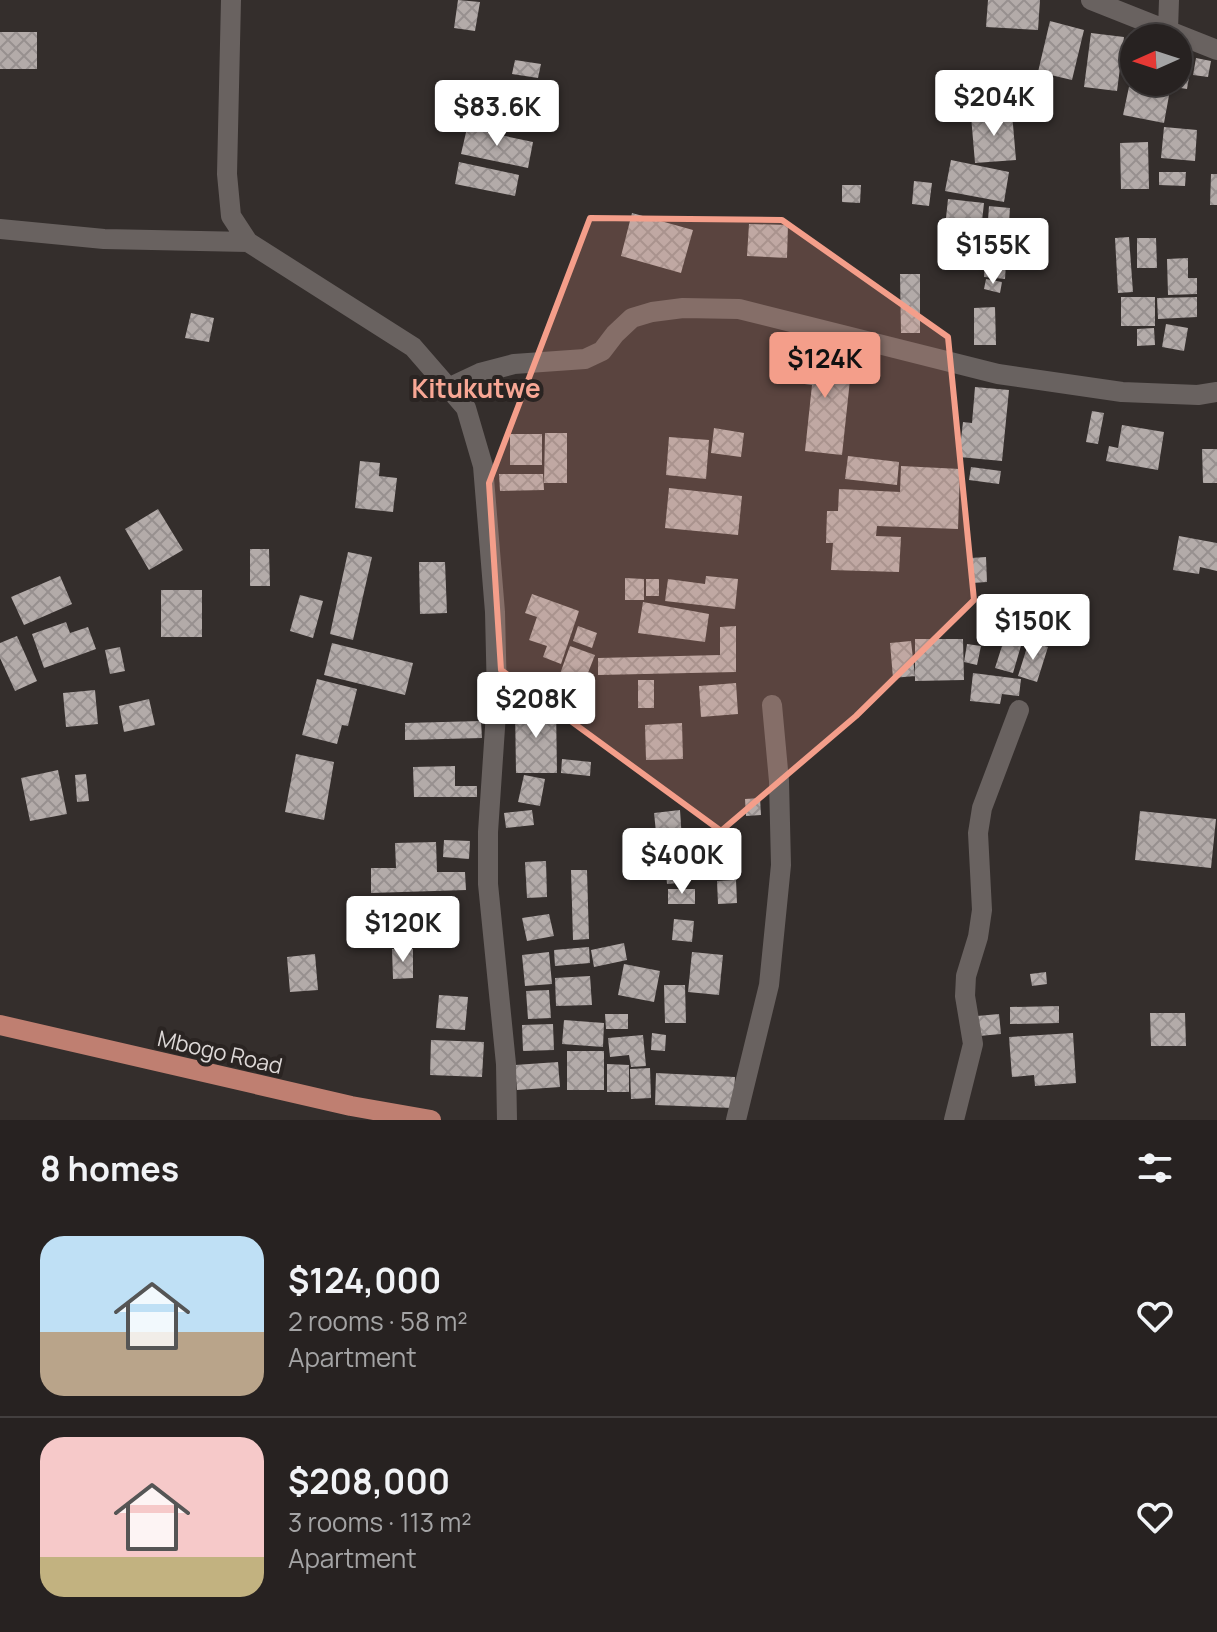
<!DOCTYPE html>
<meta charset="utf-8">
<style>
:root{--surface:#272221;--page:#2f2a2a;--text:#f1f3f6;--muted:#a4a4a5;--line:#433f3f;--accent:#f49e8a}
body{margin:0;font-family:Manrope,sans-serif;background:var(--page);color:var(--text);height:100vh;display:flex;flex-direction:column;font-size:30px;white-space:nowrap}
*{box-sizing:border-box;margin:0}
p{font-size:26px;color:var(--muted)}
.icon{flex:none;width:44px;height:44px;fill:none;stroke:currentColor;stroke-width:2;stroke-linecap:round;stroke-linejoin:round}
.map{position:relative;height:1120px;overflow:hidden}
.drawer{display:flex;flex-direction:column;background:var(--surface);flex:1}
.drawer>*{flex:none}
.needle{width:52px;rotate:267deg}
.tools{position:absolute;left:1120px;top:24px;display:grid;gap:16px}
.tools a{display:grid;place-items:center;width:72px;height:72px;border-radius:50%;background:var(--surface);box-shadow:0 2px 6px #0004,0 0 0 2px var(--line);font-size:40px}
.price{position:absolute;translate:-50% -68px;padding:0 18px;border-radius:8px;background:#fff;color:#222;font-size:26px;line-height:52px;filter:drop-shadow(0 2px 4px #0008)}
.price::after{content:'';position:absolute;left:50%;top:48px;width:24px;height:18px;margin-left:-12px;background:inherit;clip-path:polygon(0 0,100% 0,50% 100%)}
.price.current{background:var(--accent);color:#111}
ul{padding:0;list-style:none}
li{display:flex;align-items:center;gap:24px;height:200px;padding:0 40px}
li+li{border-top:2px solid var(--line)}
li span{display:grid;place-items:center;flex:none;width:224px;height:160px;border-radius:24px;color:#555}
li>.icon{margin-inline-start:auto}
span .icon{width:96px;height:96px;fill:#fffc;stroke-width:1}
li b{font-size:34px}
h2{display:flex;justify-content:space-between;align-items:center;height:96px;padding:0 40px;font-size:34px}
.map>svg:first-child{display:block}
.building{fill:url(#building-cross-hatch)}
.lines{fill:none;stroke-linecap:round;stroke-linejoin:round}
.minor{stroke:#696260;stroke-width:20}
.major{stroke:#bf7f71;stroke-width:20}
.marked{fill:#f49e8a;fill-opacity:0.2;stroke:#f49e8a;stroke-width:6;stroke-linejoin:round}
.labels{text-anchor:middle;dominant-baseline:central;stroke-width:8;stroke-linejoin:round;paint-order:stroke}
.street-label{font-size:22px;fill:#ddd8d7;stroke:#2a2422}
.quarter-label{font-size:26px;font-weight:bold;fill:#f8a795;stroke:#2a2422}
</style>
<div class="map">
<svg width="1217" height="1120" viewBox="0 0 1217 1120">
<defs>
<pattern id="building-cross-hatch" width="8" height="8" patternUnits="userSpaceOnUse" patternTransform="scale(2)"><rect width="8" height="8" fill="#b3aba9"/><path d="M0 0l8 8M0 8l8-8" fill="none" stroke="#97908f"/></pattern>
</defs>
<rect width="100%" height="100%" fill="#342e2c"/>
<path class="building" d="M458,0L480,2L475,31L454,28Z
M988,0H1040L1038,30L986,27Z
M1050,21L1084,30L1072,80L1038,72Z
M0,32H37V69H0Z
M1091,33L1124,37L1117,91L1084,87Z
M1196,58L1211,61L1208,77L1193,75Z
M515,60L541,64L538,78L512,74Z
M1178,62L1191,65L1187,89L1161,85L1162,82H1178Z
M1130,82L1170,90L1164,123L1123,115Z
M1012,113L1016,160L975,163L971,116Z
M1164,127L1197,130L1195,161L1161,158Z
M467,128L533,142L528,168L461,154Z
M1148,142L1149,189H1121L1120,143Z
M951,160L1009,172L1004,202L945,191Z
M459,162L519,175L515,196L455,184Z
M1159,172H1186L1185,186L1159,185Z
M1211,174H1217V205H1210Z
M914,181L932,183L929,206L912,204Z
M842,185H861L860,203L842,202Z
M948,199L984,203L981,231L957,228L958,220L946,218Z
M989,206L1010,208L1005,279L984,277Z
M632,213L693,230L681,273L621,256Z
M749,224L788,225L787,258L747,256Z
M1129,237L1133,292L1118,293L1115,238Z
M1137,238H1156L1157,268H1137Z
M1188,258V278H1197V294L1168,295L1167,259Z
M900,274H920V333H901Z
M986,279L1002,282L1000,293L984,289Z
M1121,297H1155V326H1121Z
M1197,297V317L1158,319L1157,298Z
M995,307L996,345H974V308Z
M191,313L214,318L209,342L185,338Z
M1166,324L1188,328L1184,351L1162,347Z
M1154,328L1155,345L1137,346V329Z
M776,338L799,339L798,353L776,352Z
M793,354L852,361L842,455L805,451L812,385L790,382Z
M975,387L1009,390L1002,461L959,457L963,422L972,423Z
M1092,411L1104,413L1098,444L1086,442Z
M1122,425L1164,432L1158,470L1106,461L1109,446L1118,448Z
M714,428L744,433L741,457L711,453Z
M545,433H567V483H544Z
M510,434H542V465H510Z
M669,437L709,440L706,479L666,475Z
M1202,449H1217V483H1203Z
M848,456L899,462L897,485L845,479Z
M360,461L380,463L379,476L397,478L393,512L355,508Z
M901,466L960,469L958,529L877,526L876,536L901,537L899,572L831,570L833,543H826L827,511H838L839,489L900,492Z
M971,467L1001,471L999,484L969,480Z
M499,474H543L544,490L500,491Z
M669,488L742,496L738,535L665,528Z
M158,509L183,550L149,570L125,529Z
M1179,536L1217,543V571L1200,567L1199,574L1173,570Z
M250,549H269L270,586H250Z
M348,552L372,557L353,640L330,634Z
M986,557L987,582L972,583L971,558Z
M419,562H445L447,613L420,614Z
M60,576L72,604L24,625L11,597Z
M706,576L738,579L735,609L665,601L668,579L705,584Z
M625,578L644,579V600H625Z
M646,579H659V596H646Z
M161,590H202V637H161Z
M532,594L579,611L561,664L543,657L547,646L529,640L537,617L525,613Z
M300,595L323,601L313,638L290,631Z
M643,602L709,614L705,642L638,633Z
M66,622L70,633L88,627L96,649L44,668L32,634Z
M578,626L597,633L592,648L573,641Z
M736,626V672L598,675V658L720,655V627Z
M1008,627L1025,632L1013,673L995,668Z
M17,636L37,681L15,691L0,658V643Z
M915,639H963L964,680L915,681Z
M911,641L915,676L893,678L890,643Z
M1029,641L1048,647L1037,682L1018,676Z
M332,643L413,663L405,695L324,675Z
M967,644L981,646L977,665L964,662Z
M570,646L595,655L584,683L560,674Z
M120,647L125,671L110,674L105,650Z
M973,673L1021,679L1019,696L1002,694L1000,704L970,701Z
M317,679L357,689L348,726L342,725L337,744L302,735Z
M638,680H654V708H638Z
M736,683L738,714L701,717L699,686Z
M95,690L98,724L66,727L63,693Z
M149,699L155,725L124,732L119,706Z
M515,706L556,707L557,773H516Z
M481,721L482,738L405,740V723Z
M682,723L683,759L646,760L645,725Z
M296,754L334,762L324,820L285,812Z
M562,759L591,762L590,776L561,773Z
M455,766V786H477V797H414L413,767Z
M58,770L67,814L30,821L21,778Z
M86,774L89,801L77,802L75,775Z
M524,775L545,779L540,806L518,802Z
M760,798L761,815L746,816L745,799Z
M532,810L534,825L506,828L504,813Z
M680,810L682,840L670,842L686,841L689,882L667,884L663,841L657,842L654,813Z
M1140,811L1216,819L1211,868L1135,860Z
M444,840L470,841L469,859L443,857Z
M436,842L437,872H465L466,890L371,893V868H396L395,843Z
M546,861L547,897L527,898L525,862Z
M571,870H587L589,939L573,940Z
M736,880L737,903L718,904L717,881Z
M668,889H695V904H668Z
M549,914L554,936L527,941L522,918Z
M674,919L694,921L692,942L672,940Z
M384,925H409L410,941H384Z
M624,943L627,960L594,967L591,950Z
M589,947L590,963L555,966L554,950Z
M392,949H413V978L393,979Z
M549,952L552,984L525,986L522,955Z
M692,952L723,955L719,995L688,992Z
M315,954L318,990L290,992L287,957Z
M624,964L660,971L654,1002L618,995Z
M1046,972L1047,984L1032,986L1030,974Z
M590,976L592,1005L556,1006L555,978Z
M664,985H685L686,1023H665Z
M549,990L551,1018L528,1019L526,991Z
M439,995L468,997L465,1030L436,1028Z
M1059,1006V1023L1010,1024V1007Z
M1150,1013H1185L1186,1046H1151Z
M605,1014H628V1029H606Z
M999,1014L1001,1034L979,1036L977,1016Z
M564,1020L604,1023L603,1047L562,1044Z
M553,1024L554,1050L523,1051L522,1025Z
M652,1033L666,1035L665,1051L651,1050Z
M1073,1033L1076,1083L1035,1086L1034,1075L1012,1077L1009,1037Z
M643,1035L646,1066L631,1067L629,1055L610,1057L608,1038Z
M431,1040L484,1042L482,1077L430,1075Z
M567,1051H604V1090H567Z
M558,1062L560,1087L517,1090L515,1065Z
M607,1064L629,1065V1092H607Z
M650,1068L651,1098L631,1099L630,1069Z
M656,1073L735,1077L733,1108L655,1105Z"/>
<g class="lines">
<path class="minor" d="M231,0L227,174L231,216L248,242L413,347L466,408L483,466L495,612L497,698L488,832V884L506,1064L507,1120
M1091,0L1217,50
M1168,30L1169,0
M0,229L104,239L248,242
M448,388L480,373L514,364L585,359L602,351L615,334L632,318L652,312L683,308L739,309L998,374L1122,392L1198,395L1217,392
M736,1120L769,985L781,865L779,781L772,705
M954,1120L973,1044L965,996L966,976L978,937L982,910L978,833L982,808L1019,710"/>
<path class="major" d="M0,1025L351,1106L431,1120"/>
</g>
<path class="marked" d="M590,218L782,220L948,337L974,600L856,716L721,831L501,670L489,483Z"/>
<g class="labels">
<g class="street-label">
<text transform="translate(220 1052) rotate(13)">Mbogo Road</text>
</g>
<g class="quarter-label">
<text x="476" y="388">Kitukutwe</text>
</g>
</g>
</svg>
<div class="tools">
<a><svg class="needle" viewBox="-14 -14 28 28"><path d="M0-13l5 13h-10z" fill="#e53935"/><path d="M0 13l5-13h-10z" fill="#a4a4a5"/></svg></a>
</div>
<b class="price" style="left:994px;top:138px">$204K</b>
<b class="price" style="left:497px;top:148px">$83.6K</b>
<b class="price" style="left:993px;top:286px">$155K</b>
<b class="price current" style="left:825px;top:400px">$124K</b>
<b class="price" style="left:1033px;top:662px">$150K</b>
<b class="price" style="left:536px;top:740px">$208K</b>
<b class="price" style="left:682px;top:896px">$400K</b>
<b class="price" style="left:403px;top:964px">$120K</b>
</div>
<section class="drawer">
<h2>8 homes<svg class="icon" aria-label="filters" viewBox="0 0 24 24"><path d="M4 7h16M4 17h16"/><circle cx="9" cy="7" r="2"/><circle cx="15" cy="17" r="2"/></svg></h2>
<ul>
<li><span style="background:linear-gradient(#bfe0f5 60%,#b9a48a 0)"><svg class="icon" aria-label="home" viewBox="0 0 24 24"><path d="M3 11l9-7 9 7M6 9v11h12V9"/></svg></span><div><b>$124,000</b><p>2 rooms · 58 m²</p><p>Apartment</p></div><svg class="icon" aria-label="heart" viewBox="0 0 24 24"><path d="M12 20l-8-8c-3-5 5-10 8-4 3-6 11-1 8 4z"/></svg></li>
<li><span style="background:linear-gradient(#f6c9c9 75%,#c2b280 0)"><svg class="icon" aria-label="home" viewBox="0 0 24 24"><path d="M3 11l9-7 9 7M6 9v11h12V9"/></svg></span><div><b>$208,000</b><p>3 rooms · 113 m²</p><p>Apartment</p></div><svg class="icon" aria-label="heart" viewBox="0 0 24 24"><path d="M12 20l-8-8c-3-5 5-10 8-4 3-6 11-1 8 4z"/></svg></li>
</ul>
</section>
